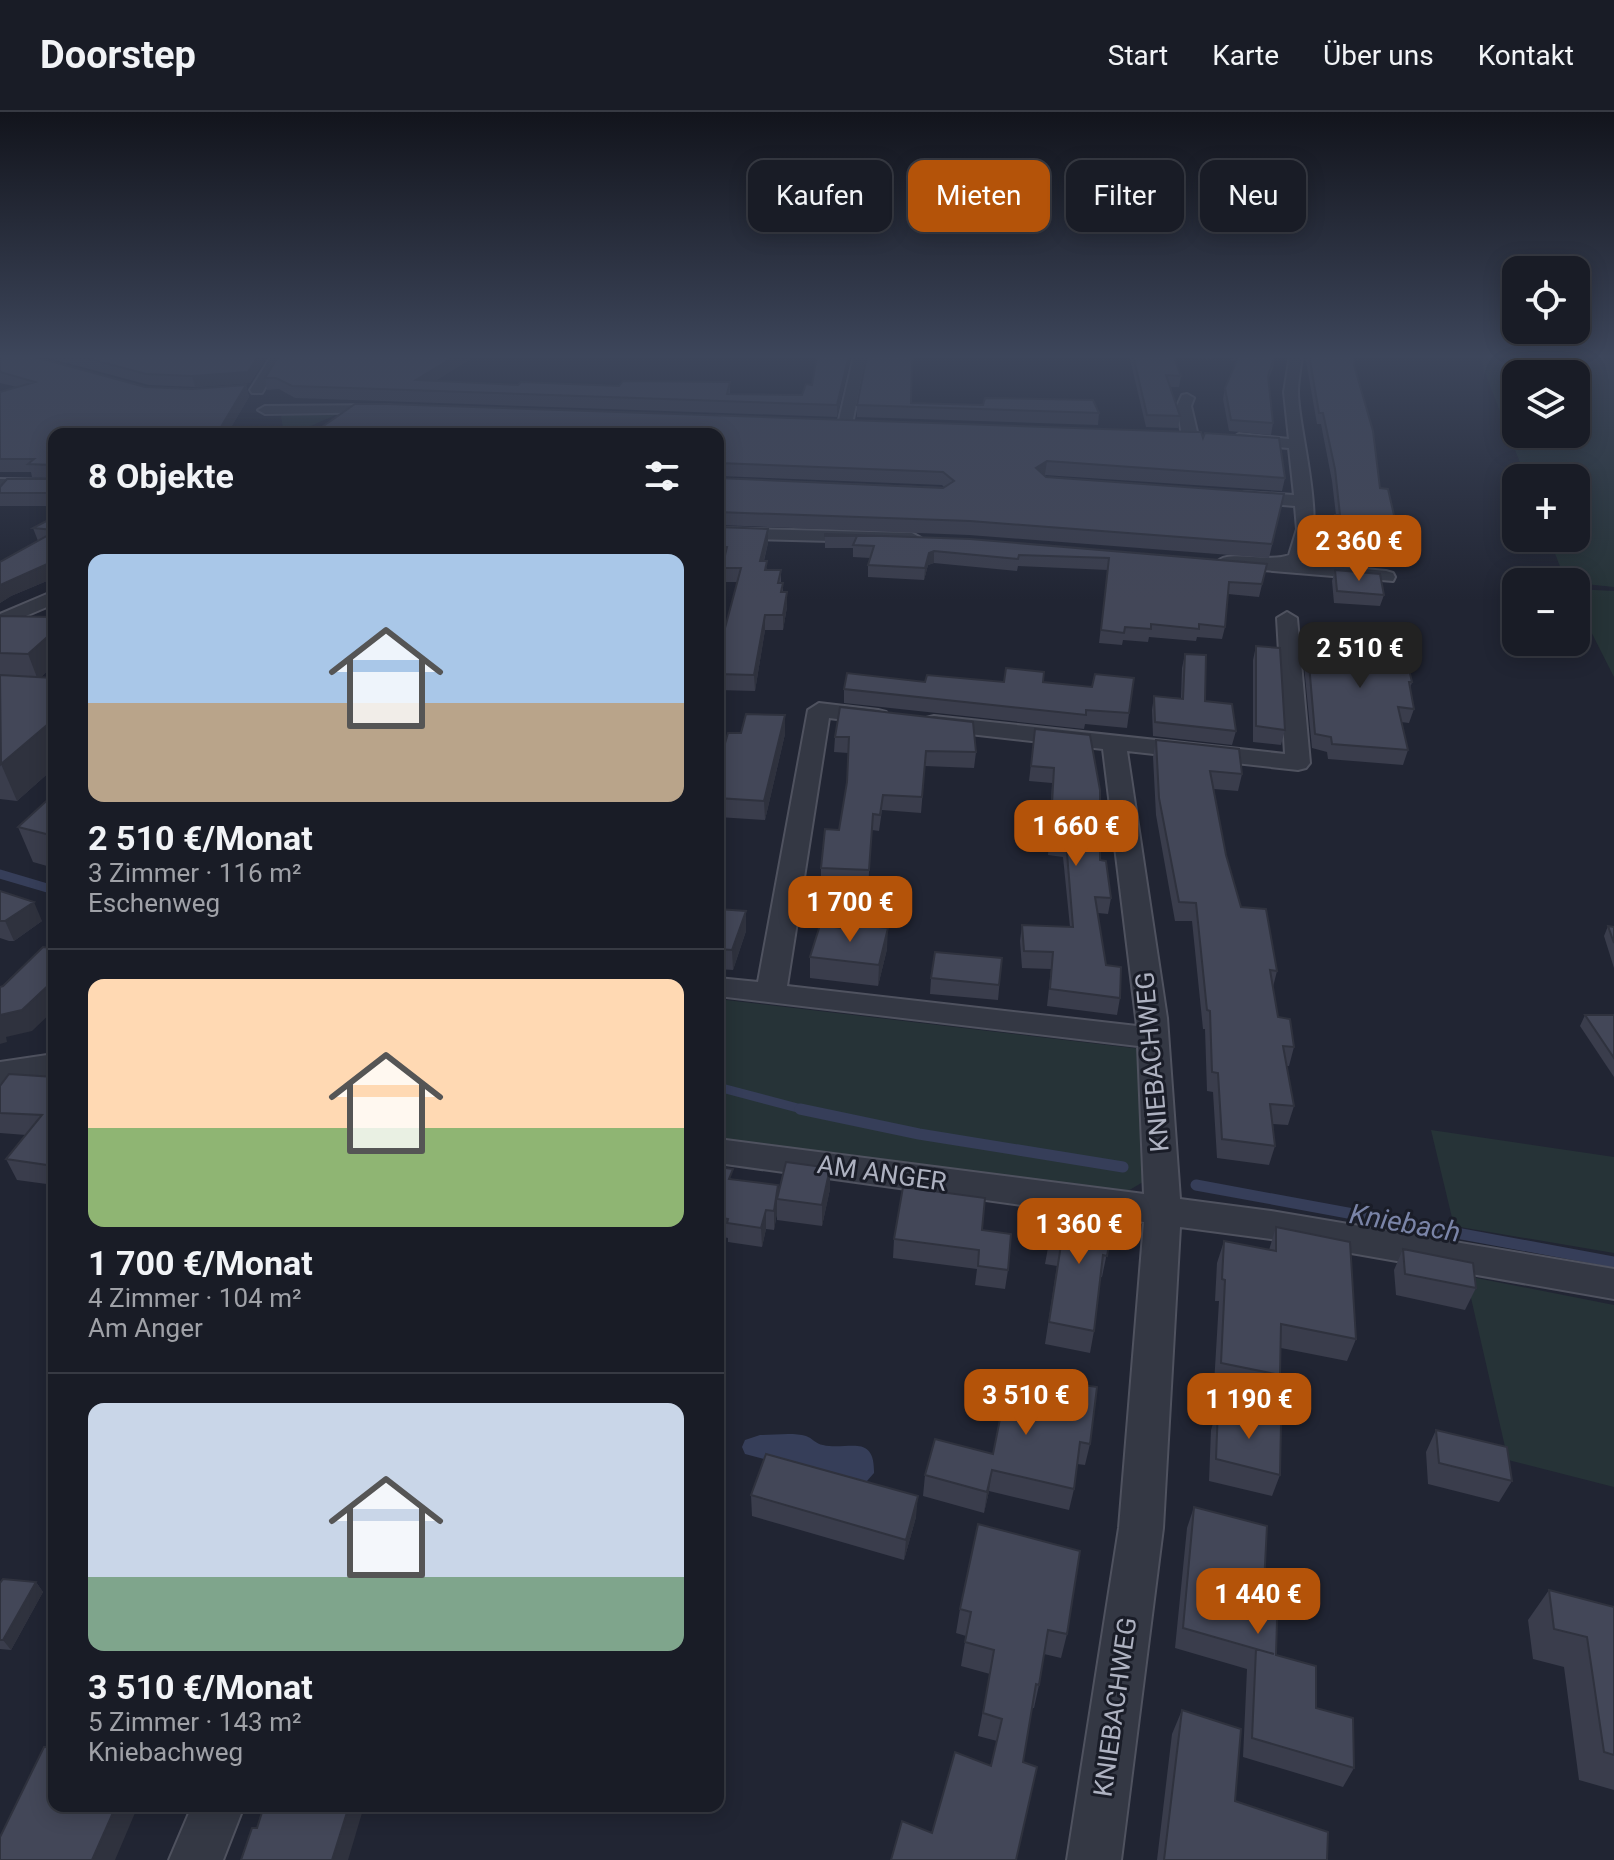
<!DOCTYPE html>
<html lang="de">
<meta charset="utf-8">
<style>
:root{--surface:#191c26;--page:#22252e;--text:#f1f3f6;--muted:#9fa1a7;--line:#373a43;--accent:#b45309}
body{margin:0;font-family:Roboto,sans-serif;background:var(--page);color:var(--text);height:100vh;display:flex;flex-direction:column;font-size:30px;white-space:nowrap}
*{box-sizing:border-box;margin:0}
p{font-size:26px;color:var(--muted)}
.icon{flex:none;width:44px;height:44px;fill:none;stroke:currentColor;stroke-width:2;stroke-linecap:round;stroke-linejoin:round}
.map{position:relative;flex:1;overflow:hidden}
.side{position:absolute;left:48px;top:316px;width:676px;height:1384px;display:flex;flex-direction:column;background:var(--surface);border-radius:16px;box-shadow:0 4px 20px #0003,0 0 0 2px var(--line)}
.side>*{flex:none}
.hud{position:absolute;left:748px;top:48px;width:746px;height:72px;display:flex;gap:16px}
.controls{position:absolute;left:1502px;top:144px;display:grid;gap:16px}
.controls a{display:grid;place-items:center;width:88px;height:88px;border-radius:16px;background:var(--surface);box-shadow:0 4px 20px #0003,0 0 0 2px var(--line);font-size:40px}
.price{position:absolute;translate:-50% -68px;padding:0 18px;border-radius:16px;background:var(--accent);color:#fff;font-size:26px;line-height:52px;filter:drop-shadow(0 2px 4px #0008)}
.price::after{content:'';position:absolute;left:50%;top:48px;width:24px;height:18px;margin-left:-12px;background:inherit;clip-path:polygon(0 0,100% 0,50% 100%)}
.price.active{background:#222;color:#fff}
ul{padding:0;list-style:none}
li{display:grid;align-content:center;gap:16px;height:424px;padding:0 40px}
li+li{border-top:2px solid var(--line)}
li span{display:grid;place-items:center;height:248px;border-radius:16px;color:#555}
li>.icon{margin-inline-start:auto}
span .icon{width:144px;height:144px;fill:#fffc;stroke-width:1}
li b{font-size:34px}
h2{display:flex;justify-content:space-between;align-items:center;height:96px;padding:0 40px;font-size:34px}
.chip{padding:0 28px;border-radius:16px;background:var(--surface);box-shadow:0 4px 20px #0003,0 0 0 2px var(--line);font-size:28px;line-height:72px}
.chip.active{background:var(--accent);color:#fff}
header{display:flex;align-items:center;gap:48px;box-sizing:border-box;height:112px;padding:0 40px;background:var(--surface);border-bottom:2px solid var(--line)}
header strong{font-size:38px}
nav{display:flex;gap:44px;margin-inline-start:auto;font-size:28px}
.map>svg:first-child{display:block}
.green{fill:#263337;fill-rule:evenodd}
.water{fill:#363e59}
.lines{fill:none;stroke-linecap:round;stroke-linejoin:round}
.stream-far1{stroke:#363e59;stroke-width:9}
.stream{stroke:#363e59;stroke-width:11}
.minor-casing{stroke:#4f525f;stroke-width:4}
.minor{fill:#343844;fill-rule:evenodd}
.wall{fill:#3a3d4c}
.shaded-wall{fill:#2f323e}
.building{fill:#434758;stroke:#2f323e;stroke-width:2}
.labels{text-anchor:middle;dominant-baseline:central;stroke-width:6;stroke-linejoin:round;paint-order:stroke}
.near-street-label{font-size:26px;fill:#aeb2c1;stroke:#1a1d28}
.near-water-label{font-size:28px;font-style:italic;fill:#7a84a7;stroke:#1a1d28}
</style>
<header>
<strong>Doorstep</strong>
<nav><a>Start</a><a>Karte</a><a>Über uns</a><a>Kontakt</a></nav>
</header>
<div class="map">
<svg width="1614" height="1748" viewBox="0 0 1614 1748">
<rect width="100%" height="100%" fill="#212533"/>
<path class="green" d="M1478,243H1614V475L1566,470L1549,426H1576V366H1526ZM1576,262V322H1516V262Z
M289,300H342L293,322H284L281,304Z
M1576,477L1614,479V565L1576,490Z
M718,887L1141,937L1143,1070L1126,1080L718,1026Z
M1431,1018L1614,1045V1141L1454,1114Z
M1466,1164L1614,1193V1375L1508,1348Z"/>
<path class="water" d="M760,1323C774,1323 793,1320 806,1324C812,1326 816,1332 823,1333C847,1339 875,1320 874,1361L867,1369L853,1371L745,1342L742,1335L745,1328Z"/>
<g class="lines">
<path class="stream-far1" d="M0,762L54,778
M718,975L809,999"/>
<path class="stream" d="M800,997L919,1022L1123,1055
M1196,1073L1614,1150"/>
<defs>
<path id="minor" d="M272,243H284L262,281H252L250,278Z
M854,243H866L852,312L845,316L838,312Z
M1290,243H1302C1301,255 1298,268 1298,280C1298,319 1331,424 1301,451L1386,459L1393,461L1395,465L1393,469L1227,455L1218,449C1229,438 1268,451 1289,443L1297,417L1295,394L1244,390L1236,385L1244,380L1294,383L1289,336L1239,332L1231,327L1239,322L1289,327L1284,280Z
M1187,282L1194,286L1191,294L1198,324L1190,329L1182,324L1177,294L1182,283Z
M388,293L393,294V300L265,302L258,298L265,294Z
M0,367L54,368V378L0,377Z
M718,416L912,421L921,426L912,431L718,426Z
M54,479V492L0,515V502Z
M1287,500L1297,506L1310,651L1306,656L1298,658L1127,639L1167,906L1180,1087L1271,1099L1614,1157V1187L1271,1127L1180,1115L1163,1416L1121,1748H1067L1119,1416L1144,1110L718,1051V1027L1144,1082L1138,934L718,884V866L758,870L808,598L819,591L878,598L886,600L889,605L886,610L878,612L829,606L787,874L1137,914L1103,637L934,618L926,616L923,611L926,606L934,604L1285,642L1277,506Z
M54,942V964L0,972V950Z
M192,1694H244L223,1748H169Z"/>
</defs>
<use href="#minor" class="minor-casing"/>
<use href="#minor" class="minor"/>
</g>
<path class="wall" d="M0,243L145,275L192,277L246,273L249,285L227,322H54V394H0V375L52,367V366L32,365L31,360H0V280L17,275L0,271Z
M37,243H268L250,271L195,275L149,273Z
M279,243H477L435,269L518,273L619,274L730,270V282L802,283L812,273L851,243L837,305L295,286L279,277L267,278L265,266Z
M1129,243H1215L1214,247L1174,246L1181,264L1179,275H1170L1180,304L1178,316L1146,315Z
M1232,243H1275L1273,256L1268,268L1273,311L1271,323L1229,319L1223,287L1225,276L1237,249H1231Z
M1305,243H1355L1354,253L1380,376L1395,438L1376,440L1373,455L1329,451L1328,443L1332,430H1335L1332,416L1336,403L1332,369L1321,312H1317Z
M911,291L1099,301L1098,313L857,305V293Z
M718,322L1203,326L1285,366L1282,379L1044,363L1046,365L1284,382L1269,446L969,423L718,413V366L944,375L942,373L718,364Z
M54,405V466L11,484L0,491V450L38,429L33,416Z
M718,415L768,417V431L764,449L767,458H781V471H783V480L787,495L783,518H765L755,579L718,578V516H725L737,470H722V456L723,449H718Z
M825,422L1267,452L1259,485L1228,482L1225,515L1222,527L1197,525L1196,529L1149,525L1148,530L1123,528L1122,533L1099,531L1108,458L1018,454L1017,459L934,451L928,453L924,468L868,465V453L870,446L853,445V436H825Z
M1335,458L1384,483L1380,494L1334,491L1332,469Z
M0,504L54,505V553L41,565L54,566V656L17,689L0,687Z
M1313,519L1412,570L1410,577L1414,597L1409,611L1401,610L1408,638L1403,653L1328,647L1327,640L1312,636L1304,554L1308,540H1310V532Z
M1256,534L1285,618L1281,633L1253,630V548Z
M1185,542L1205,589L1236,619L1232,633L1153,624L1152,598L1154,584L1181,586L1182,556Z
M1134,566L1127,616L1085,612L1084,617L844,591V577L925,570H1043L1092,575Z
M840,595L976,640L974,656L925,654L921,701L882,698L879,719L872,718L868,775L821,773V756L839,718L847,670L848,641L834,640L835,625Z
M785,603V622L765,708L718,705V655L741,621Z
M1035,617L1100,748L1111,786L1108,802L1098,801L1106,853L1120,886L1117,903L1047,894L1051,857L1022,856L1020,829L1022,813L1070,815L1063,745L1048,743L1052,671L1029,669Z
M1156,628L1242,662L1238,679L1214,677L1226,743L1241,795L1277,859L1273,875L1278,905L1294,935L1289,954H1286L1294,994L1288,1013L1273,1012L1275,1034L1269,1053L1217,1046L1213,980L1207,979L1205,917H1203L1192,809H1175L1156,703L1153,645Z
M54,682V756L33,750L18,715Z
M0,779L42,809L14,829H9L0,826Z
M718,797L746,799V819L733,858L718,857Z
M1608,814L1614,815V856L1604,824Z
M887,837L878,874L810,866V845Z
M1002,846L998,888L930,882L931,866Z
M1585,903H1614V965L1580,914Z
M54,965V1073L17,1068L6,1047L26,1023L0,1021V974Z
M718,1055L733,1068L778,1081L830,1077L822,1114L777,1108V1101L774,1118L766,1117L762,1135L728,1130V1126L718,1124Z
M1114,1107L1102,1165H1100L1094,1219L1090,1241L1045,1232L1057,1154L1045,1152L1049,1130Z
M1276,1115L1356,1227L1347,1249L1281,1236L1280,1263L1273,1285L1214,1272L1219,1189H1215L1217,1151L1224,1129L1269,1138Z
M982,1118L1008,1158L1005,1177L975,1173L977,1157L893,1146L894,1127Z
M1403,1137L1476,1176L1465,1198L1396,1183L1394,1158Z
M1009,1262L1090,1332L1085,1353L1077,1352L1074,1377L1069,1398L989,1379L984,1401L923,1384L925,1363L993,1342Z
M1218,1296L1280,1363L1272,1384L1209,1369L1211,1318Z
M1436,1318L1512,1369L1499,1390L1428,1372L1426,1340Z
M751,1383L916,1405L904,1448L752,1404Z
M1194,1395L1264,1472L1276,1543L1316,1596L1354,1656L1343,1675L1243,1645L1247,1557L1175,1536L1187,1416Z
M36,1470L43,1480L11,1538L0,1537V1471Z
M1549,1478L1614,1495V1678L1579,1668L1564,1555L1533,1547L1528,1508Z
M960,1497L1067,1522L1061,1546L1044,1542L1039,1573L1034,1596H1032L1023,1650L1037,1655L891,1748L932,1721L991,1654L997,1629L978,1624L990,1562L961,1554L966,1524L956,1521Z
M1182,1598L1235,1689L1327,1748H1157L1172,1622Z"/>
<path class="shaded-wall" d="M259,243H268L250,271L195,275L192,264Z
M457,243H477L418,279L416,268Z
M849,243H851L837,305V293Z
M246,273L249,285L227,322H218V320Z
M1047,349L1045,362L1034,369L1036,356Z
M768,417V431L760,463V449Z
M1399,425L1395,438L1371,440L1374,427Z
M934,439V451L928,453L924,468L925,456L929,441Z
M54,449V466L11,484L0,491V473Z
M787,480V495L783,518V503Z
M765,503V518L755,579L754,563Z
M54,519V553L38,568L28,542Z
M785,603V622L765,708L764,689Z
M54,607V656L17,689L1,652Z
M34,790L42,809L14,829L5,809Z
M746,799V819L733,858L732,838Z
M888,816L887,837L878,874L879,853Z
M54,868V898L32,919L6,925L7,930L0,932V903Z
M830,1056V1077L822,1114V1093Z
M778,1073V1087H777V1101L774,1118V1099Z
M766,1098V1117L762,1135L761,1116Z
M992,1358L989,1379L984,1401L987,1380Z
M918,1384L916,1405L904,1448L906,1428Z
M36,1470L43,1480L11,1538L3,1528Z
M116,1694H138L115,1748H92Z
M349,1694H358L362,1701L348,1748H332Z"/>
<path class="building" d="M0,243H28L145,275L192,277L246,273L218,320H226L225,322H54V381H0V375L7,367H52V353L28,352L34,347H0V280L35,270L0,260Z
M75,243H259L248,260L192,264L146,262Z
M279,243H457L416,268L518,273L521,270L619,274L623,269L730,270L727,282L802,283L806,272L812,273L817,243H849L837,293L292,274L276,266H265Z
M867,243H912L911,291L983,293L985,286L1093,288L1099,301L857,293Z
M1133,243H1173L1181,264L1166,263L1180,304L1147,303Z
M1239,243H1275L1268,264L1273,311L1231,308L1225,276Z
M1309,243H1355L1354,253L1373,319L1380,376L1388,377L1399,425L1374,427L1377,442L1333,438L1332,430L1340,431L1335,403H1340L1335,357L1323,301H1319Z
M355,292H387L1192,320H1201L1203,326L1205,321L1279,326L1285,366L1047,349L1036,356L1046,365L1284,382L1272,432L970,409L718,400V366L943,376L954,369L943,360L718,351V322H312Z
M54,405V418L33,416Z
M718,415L768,417L760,449H767L765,458H781L778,471H783L781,480H787L783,503H765L754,563L718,562V516H725L741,456H722L727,435H718Z
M54,420V449L0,473V450Z
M825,422L970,427L1267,452L1262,472L1229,470L1225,515L1199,512V517L1151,512V517L1125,515L1124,521L1101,518L1109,446L1019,443L1018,447L934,439L929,441L925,456L868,453L874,434L853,433L857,424H825Z
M1335,458L1380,462L1384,483L1337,479Z
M0,504L54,505V519L28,542L0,541Z
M1313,519L1402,528L1412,570H1409L1414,597L1398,595L1408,638L1332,632L1331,625L1315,622L1308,540L1314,541Z
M1256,534L1280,536L1285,618L1256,614Z
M1185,542L1206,543L1205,589L1232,592L1236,619L1155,610L1154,584L1183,587Z
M1006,556L1044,560L1043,570L1092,575L1095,562L1134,566L1129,601L1086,598V603L844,577L847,561L925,570L927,563L1004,570Z
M0,563L54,566V607L1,652Z
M840,595L973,610L976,640L926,639L922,685L883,683L880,703L873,702L869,758L821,756L825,717L839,718L847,670L849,625H835Z
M746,602L785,603L764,689L718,686V655L728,621H741Z
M1035,617L1090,623L1100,678V748L1106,749L1111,786L1095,785L1106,853L1121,855L1120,886L1050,877L1053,840L1024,839L1022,813L1073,815L1066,729L1050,728L1054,656L1031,654Z
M1156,628L1239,637L1242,662L1210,659L1226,743L1241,795L1266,797L1277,859L1270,858L1278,905L1290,907L1294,935L1283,934L1294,994L1270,992L1275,1034L1222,1027L1218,961L1212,960L1210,899L1207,898L1196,791L1179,790L1159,686Z
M54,682V724L18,715Z
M0,779L34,790L5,809H0Z
M718,797L746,799L732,838L718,837Z
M850,812L888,816L879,853L810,845L820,813L849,817Z
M1608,814L1614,815V831Z
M54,833V868L22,898L0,903V875L3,874L43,835L51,836Z
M935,840L1002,846L999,873L931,866Z
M1585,903H1614V946Z
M9,962L54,965V1054L6,1047L42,1003L0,1001V974Z
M786,1050L830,1056L822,1093L777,1087Z
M718,1055L733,1057L729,1067L778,1073L774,1099L766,1098L761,1116L727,1111L728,1107L718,1105Z
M903,1075L985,1086L982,1118L1011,1122L1008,1158L978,1154L979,1138L894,1127Z
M1057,1094L1114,1107L1107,1144L1103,1143L1094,1219L1049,1210L1061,1133L1049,1130Z
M1276,1115L1350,1130L1356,1227L1281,1212L1280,1263L1221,1251L1225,1168L1222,1167L1224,1129L1276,1139Z
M1403,1137L1473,1151L1476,1176L1405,1162Z
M1009,1262L1097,1275L1090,1332L1080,1330L1074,1377L992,1358L987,1380L925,1363L935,1327L993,1342Z
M1218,1296L1281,1311L1280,1363L1216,1347Z
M1436,1318L1507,1335L1512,1369L1439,1351Z
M766,1342L918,1384L906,1428L751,1383Z
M1194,1395L1267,1414L1264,1472L1278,1475L1276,1543L1316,1554V1596L1353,1606L1354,1656L1252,1626L1256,1537L1274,1542L1183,1516Z
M978,1412L1080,1439L1067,1522L1048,1518L1039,1573L1036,1572L1023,1650L1037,1655L1016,1748H891L902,1709L932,1721L955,1640L991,1654L1002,1607L983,1601L994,1538L965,1530L971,1500L960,1497Z
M3,1467L36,1470L3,1528H0V1471Z
M1549,1478L1614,1495V1643L1604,1640L1587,1525L1554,1517Z
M1182,1598L1241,1617L1235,1689L1328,1720L1327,1748H1164Z
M54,1629V1694H116L92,1748H0V1725L44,1635H51Z
M264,1694H349L332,1748H241L252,1716H257Z"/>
<linearGradient id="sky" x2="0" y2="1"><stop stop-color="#12141c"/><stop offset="0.5" stop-color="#3d465b"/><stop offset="1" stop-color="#3d465b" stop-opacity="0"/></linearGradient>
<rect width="1614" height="488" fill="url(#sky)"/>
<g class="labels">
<g class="near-street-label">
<text transform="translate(1152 950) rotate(-95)">KNIEBACHWEG</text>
<text transform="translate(882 1061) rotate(8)">AM ANGER</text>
<text transform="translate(1115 1595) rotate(-82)">KNIEBACHWEG</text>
</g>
<g class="near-water-label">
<text transform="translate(1405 1111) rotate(10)">Kniebach</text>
</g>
</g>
</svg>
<div class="controls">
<a><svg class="icon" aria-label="locate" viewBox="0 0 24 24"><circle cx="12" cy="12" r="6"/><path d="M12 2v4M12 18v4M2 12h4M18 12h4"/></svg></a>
<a><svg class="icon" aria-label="layers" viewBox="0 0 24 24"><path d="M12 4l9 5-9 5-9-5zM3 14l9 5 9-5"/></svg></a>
<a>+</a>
<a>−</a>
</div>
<b class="price" style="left:1359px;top:471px">2 360 €</b>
<b class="price active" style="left:1360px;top:578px">2 510 €</b>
<b class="price" style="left:1076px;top:756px">1 660 €</b>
<b class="price" style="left:850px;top:832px">1 700 €</b>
<b class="price" style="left:1079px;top:1154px">1 360 €</b>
<b class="price" style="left:1026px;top:1325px">3 510 €</b>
<b class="price" style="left:1249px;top:1329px">1 190 €</b>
<b class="price" style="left:1258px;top:1524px">1 440 €</b>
<div class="hud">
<a class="chip">Kaufen</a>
<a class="chip active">Mieten</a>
<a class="chip">Filter</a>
<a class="chip">Neu</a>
</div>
<section class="side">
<h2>8 Objekte<svg class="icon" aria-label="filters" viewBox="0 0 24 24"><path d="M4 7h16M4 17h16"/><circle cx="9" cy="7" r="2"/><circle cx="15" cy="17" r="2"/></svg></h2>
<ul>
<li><span style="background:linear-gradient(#a9c7e8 60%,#b9a48a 0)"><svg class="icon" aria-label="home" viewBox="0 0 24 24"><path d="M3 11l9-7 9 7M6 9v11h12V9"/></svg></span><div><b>2 510 €/Monat</b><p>3 Zimmer · 116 m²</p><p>Eschenweg</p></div></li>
<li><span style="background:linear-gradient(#ffd9b3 60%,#8fb573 0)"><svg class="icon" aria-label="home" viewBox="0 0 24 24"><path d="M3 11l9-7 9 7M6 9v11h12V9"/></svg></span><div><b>1 700 €/Monat</b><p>4 Zimmer · 104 m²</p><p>Am Anger</p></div></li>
<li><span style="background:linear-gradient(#c9d6e8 70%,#7fa58c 0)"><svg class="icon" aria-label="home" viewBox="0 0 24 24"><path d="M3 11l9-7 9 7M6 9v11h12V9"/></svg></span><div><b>3 510 €/Monat</b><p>5 Zimmer · 143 m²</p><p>Kniebachweg</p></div></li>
</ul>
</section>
</div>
